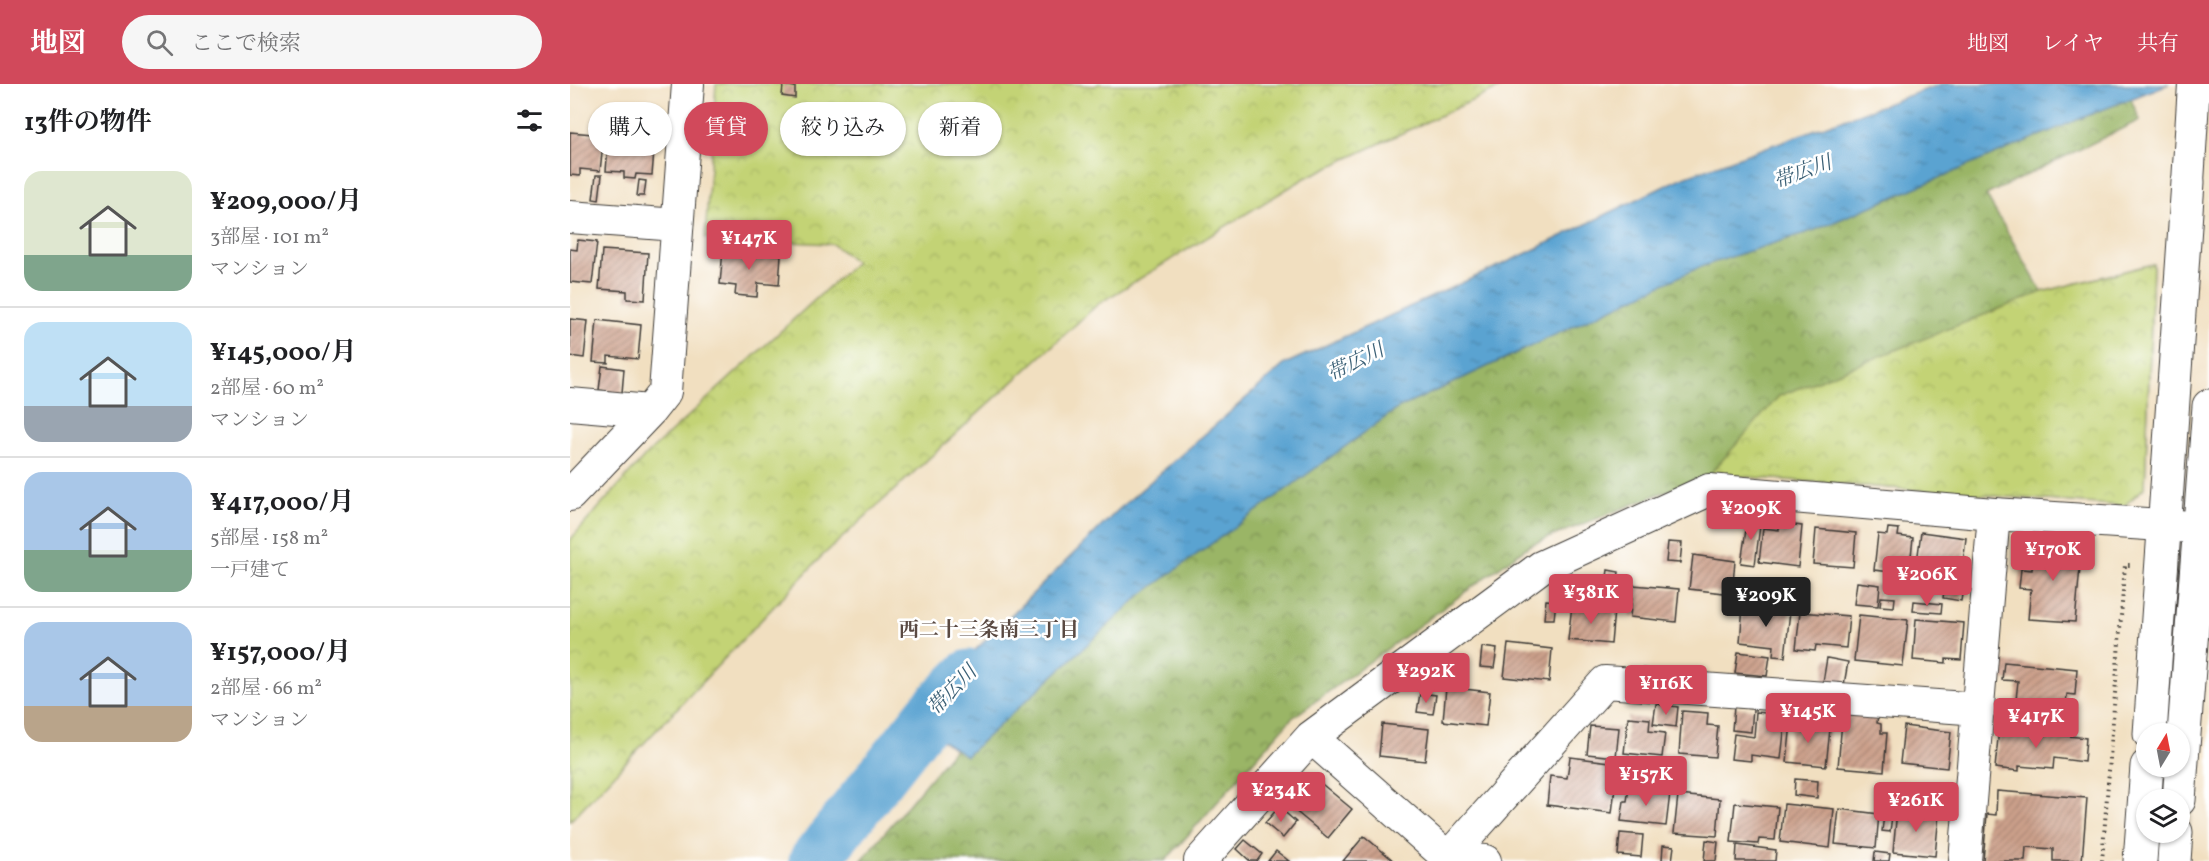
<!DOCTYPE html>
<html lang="ja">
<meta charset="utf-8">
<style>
:root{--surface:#fff;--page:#f6f6f6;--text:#202124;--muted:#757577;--line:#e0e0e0;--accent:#d1495b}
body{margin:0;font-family:Vollkorn,"Noto Serif JP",serif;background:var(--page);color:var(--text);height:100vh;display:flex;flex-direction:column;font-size:22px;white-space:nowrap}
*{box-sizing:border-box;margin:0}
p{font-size:20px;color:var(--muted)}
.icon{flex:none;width:33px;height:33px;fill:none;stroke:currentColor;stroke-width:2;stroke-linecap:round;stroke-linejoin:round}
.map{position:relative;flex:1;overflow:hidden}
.details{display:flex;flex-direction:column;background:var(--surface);width:570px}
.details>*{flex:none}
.top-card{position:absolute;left:18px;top:18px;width:570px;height:54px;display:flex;gap:12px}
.needle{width:39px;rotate:10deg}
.controls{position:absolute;left:1566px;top:639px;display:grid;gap:12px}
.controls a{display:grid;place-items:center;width:54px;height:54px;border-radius:50%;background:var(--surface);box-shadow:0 2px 4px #0004;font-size:30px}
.price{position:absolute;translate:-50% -51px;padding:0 14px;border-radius:6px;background:var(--accent);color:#fff;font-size:20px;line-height:39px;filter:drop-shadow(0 2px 3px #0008)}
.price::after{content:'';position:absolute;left:50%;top:36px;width:18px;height:14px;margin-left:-9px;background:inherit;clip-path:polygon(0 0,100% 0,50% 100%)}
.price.on{background:#222;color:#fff}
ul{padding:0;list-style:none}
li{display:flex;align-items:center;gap:18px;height:150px;padding:0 24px}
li+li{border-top:2px solid var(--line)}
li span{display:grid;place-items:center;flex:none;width:168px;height:120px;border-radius:18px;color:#555}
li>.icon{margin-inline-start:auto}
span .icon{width:72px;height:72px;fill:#fffc;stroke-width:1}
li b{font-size:26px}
h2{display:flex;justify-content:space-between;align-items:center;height:72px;padding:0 24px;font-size:26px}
.pill{padding:0 21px;border-radius:27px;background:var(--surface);box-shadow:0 2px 4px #0004;font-size:21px;line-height:54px}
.pill.on{background:var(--accent);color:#fff}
header{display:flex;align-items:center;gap:36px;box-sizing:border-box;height:84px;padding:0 30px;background:var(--accent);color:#fff}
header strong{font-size:28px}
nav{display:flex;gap:33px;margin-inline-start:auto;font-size:21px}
.search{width:420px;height:54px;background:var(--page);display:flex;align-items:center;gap:15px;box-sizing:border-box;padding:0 21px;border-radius:33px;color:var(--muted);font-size:22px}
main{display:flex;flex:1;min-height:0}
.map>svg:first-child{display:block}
.forest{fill:url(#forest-crowns);stroke:#5b6841;stroke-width:1.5}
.park{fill:url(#park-crowns);stroke:#707848;stroke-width:1.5}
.water{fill:url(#water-ripples);stroke:#3b6076;stroke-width:1.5}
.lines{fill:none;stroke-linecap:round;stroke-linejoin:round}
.river{stroke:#5aa3d1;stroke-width:51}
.building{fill:url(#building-hatch)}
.minor-casing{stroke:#3c3935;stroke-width:34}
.tertiary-casing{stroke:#3c3935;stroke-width:35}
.path{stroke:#3c3935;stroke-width:4;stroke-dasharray:1.5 4.5;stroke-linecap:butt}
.minor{stroke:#fff;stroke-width:32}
.tertiary{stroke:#fff;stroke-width:33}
.labels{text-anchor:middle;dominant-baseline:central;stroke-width:5;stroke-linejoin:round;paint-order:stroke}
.water-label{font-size:20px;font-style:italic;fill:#3b6076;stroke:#fff}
.neighbourhood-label{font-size:20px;font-weight:bold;fill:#5a4a43;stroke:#fff}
</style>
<header>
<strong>地図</strong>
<div class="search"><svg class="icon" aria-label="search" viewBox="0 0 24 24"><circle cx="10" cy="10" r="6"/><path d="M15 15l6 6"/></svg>ここで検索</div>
<nav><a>地図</a><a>レイヤ</a><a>共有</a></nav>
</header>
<main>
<section class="details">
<h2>13件の物件<svg class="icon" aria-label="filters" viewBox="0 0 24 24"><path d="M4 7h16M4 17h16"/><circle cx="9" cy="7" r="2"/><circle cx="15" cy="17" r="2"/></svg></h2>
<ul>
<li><span style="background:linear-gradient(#dfe7d0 70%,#7fa58c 0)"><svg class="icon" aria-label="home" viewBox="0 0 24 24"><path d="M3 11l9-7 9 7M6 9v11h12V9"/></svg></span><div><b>¥209,000/月</b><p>3部屋 · 101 m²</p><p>マンション</p></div></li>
<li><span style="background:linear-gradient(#bfe0f5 70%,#9aa5b1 0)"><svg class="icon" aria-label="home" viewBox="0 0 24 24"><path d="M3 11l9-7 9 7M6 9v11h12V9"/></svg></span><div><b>¥145,000/月</b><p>2部屋 · 60 m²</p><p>マンション</p></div></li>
<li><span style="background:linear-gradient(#a9c7e8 65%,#7fa58c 0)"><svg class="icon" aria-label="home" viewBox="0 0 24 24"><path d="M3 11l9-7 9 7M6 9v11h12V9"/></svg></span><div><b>¥417,000/月</b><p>5部屋 · 158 m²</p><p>一戸建て</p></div></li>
<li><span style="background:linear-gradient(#a9c7e8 70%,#b9a48a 0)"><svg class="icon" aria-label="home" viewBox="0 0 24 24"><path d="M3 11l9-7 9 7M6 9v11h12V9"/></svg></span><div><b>¥157,000/月</b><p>2部屋 · 66 m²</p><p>マンション</p></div></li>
</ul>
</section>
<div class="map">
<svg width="1639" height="777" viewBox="0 0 1639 777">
<defs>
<pattern id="forest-crowns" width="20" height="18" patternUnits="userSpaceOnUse" patternTransform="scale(1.5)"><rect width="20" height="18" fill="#9ab566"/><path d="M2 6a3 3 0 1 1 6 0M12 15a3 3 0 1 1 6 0" fill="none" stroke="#7d9253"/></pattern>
<pattern id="park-crowns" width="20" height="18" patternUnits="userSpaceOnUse" patternTransform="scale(1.5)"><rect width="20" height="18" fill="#c3d375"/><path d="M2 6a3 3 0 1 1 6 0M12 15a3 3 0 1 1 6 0" fill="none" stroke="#a7b565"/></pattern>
<pattern id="water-ripples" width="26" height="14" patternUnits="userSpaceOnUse" patternTransform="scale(1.5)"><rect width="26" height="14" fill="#5aa3d1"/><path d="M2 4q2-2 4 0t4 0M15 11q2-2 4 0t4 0" fill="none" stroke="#4a84a9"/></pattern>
<pattern id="building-hatch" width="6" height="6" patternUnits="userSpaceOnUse" patternTransform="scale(1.5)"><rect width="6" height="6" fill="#cca08b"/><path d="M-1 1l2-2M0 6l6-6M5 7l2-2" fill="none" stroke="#a58271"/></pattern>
</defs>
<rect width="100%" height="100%" fill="#fff"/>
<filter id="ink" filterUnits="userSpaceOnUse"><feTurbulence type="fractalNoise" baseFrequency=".0167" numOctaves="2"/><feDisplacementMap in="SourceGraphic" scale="12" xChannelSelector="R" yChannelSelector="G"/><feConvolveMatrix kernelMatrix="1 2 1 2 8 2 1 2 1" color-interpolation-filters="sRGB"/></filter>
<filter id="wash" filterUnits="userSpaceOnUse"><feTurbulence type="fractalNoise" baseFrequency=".008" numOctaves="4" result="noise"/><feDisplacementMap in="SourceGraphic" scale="24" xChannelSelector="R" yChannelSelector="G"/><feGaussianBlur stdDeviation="1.35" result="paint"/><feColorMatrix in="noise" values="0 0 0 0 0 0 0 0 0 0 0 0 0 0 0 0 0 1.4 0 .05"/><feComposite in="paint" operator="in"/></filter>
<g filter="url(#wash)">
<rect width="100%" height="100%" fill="#f1dfc0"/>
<path class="forest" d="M1554,0L1570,36L1416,111L1472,208L1583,180L1575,403L1554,422L1140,390L960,461L721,635L595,777H291L424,618L778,329Z"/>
<path class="park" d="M146,0H503L525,2L528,0H938L735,94L528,220L251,473L0,737V456L75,372L286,178L262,160L135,154Z
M1583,180L1575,403L1554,422L1140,390L1209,312L1472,208Z"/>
<path class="water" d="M1371,0H1599L1519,31L1245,146L1130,183L827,325L571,511L396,672L337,633L548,426L715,280L957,169L1111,94Z"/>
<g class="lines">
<path class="river" d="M244,777L362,628L399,591"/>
</g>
<g id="blocks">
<path class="building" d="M213,1L225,3V14L212,12Z
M0,48L34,51L30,87L10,85V92L0,91Z
M39,51L85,56L82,91L66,90L65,95L54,94V88L36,87Z
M26,91H32L29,116L23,115Z
M69,96L76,97L74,112H67Z
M8,156L27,158L22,200L0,198V165L7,166Z
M32,166L78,169L75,216L57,215V207L29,205Z
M153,166L211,171L209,201L188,199L187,213L165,211L166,202L150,200Z
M0,235L18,237L14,274L0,272Z
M27,236L71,241L68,275L38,272V279L23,278Z
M32,282L54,285L52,309L29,306Z
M1178,432L1191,434L1185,481L1171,479Z
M1209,439L1232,442L1228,483L1189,478L1193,444L1209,446Z
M1318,444L1329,445L1328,452L1343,454L1339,490L1304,486L1308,450L1317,451Z
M1246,445L1286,449L1283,483L1243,480Z
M1351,448L1396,454L1391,498L1345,493Z
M1098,458L1112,459L1110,479L1096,478Z
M1464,458L1512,462L1505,538L1458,535L1461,505L1449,504L1451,485L1462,486Z
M1123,471L1165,477L1162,510L1119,505Z
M1038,486L1049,488L1046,509L1035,507Z
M1287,498L1310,501L1308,522L1284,520Z
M1063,501L1109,505L1106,538L1060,533Z
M1375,501L1393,504L1391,517L1373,514Z
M1311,513L1325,514L1324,523L1310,522Z
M976,516L986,517L984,535H974Z
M1344,517L1372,520L1371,529L1343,527Z
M1002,521L1044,526L1041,560L998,556Z
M1173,522L1220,527L1215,573L1203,572L1204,562L1170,558Z
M1230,528L1279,532L1276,564L1246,561L1245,567L1226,565Z
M1289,531L1338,536L1333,582L1284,577Z
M1346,535L1394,539L1391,576L1376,575V579L1343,576Z
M938,560L982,565L979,598L934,593Z
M912,563L927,565L924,584L910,583Z
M1168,568L1200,572L1197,592L1165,589Z
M1257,574L1278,578L1274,601L1253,598Z
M1434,578L1507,585L1505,611L1497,610L1495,629L1464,627V636L1444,634L1448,597L1432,596Z
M876,603L920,608L916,642L873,637Z
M850,609L866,611L863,630L847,628Z
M1086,620L1108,623L1106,643L1083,640Z
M1164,623L1183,625L1181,648L1162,646Z
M1273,626L1308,629L1307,639L1311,640V649H1317L1314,687L1268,683Z
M1112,627L1138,629L1137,641L1148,642L1145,673L1109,670Z
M1186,628L1216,631L1211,675L1181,671V677L1161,675L1164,650L1184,653Z
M1058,633L1080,635L1079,647L1095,649L1092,673L1054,669Z
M1234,636L1248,637L1247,644L1260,645L1256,682L1217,678L1221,639L1233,641Z
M812,640L859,645L855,677L809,672Z
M1020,642L1049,644L1046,673L1017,670Z
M1334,642L1381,648L1377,684L1330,679Z
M1429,644L1516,654L1514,678L1484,674L1483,685L1449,682V687L1425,684Z
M1000,673L1048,679L1042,729L977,721L980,692L997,694Z
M1225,695L1248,697L1247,714L1224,711Z
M747,696L782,725L758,754L723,725Z
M1345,703L1376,706L1374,721L1344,719Z
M1059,704L1100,709L1096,742L1051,737L1054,717H1057Z
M1427,707L1517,714L1512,777H1483V765L1456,763L1455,777H1413L1417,730L1426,731Z
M1108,711L1150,715L1147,752L1104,749Z
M1165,719L1208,723L1205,756L1189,755L1188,760L1161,758Z
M1214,720L1264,725L1260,764L1210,758Z
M709,723L726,738L713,754L695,739Z
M1269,725L1309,730L1306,764L1265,760Z
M1327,726L1369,730L1365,772L1323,768Z
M1314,731L1322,732L1320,748L1312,747Z
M1050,749L1073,751L1071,773L1048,771Z
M794,752L824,777H773Z
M675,756L692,770L687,777H680L667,765Z
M1136,756L1148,758L1146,777H1134Z
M1093,761L1104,762L1102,777L1092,776Z
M1167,761L1206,766L1205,777H1166Z
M706,767L719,777H698Z
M1305,768L1320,770L1319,777H1304Z"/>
</g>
</g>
<g filter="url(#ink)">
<use href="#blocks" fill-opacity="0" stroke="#3c3935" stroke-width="1.5"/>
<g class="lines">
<defs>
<path id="minor" d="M1618,98L1624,0
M0,133L107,141
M0,320L80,327
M0,411L80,327L95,308L118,0
M741,653L878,774L915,777
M630,777L741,653L971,483L1139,406L1424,430L1622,443
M875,777L1035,598L1409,625
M1395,777L1424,430"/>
<path id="tertiary" d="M1580,650L1618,98
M1609,716L1639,322
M1570,777L1577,682
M1604,777L1606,748"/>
</defs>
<use href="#minor" class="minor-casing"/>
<use href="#tertiary" class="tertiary-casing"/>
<path class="path" d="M1532,777L1555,481H1563"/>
<use href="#minor" class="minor"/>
<use href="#tertiary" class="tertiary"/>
</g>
</g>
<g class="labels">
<g class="water-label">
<text transform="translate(1233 89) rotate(-20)">帯広川</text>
<text transform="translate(786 279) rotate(-26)">帯広川</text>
<text transform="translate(383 607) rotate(-46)">帯広川</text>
</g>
<g class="neighbourhood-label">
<text x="419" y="547">西二十三条南三丁目</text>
</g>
</g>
</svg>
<div class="controls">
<a><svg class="needle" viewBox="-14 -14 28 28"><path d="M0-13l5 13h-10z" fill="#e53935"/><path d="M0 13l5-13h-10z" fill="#757577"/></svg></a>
<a><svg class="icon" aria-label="layers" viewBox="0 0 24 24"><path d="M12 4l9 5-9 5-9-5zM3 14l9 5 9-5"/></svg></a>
</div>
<b class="price" style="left:179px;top:187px">¥147K</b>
<b class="price" style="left:1181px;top:457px">¥209K</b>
<b class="price" style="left:1483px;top:498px">¥170K</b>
<b class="price" style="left:1357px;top:523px">¥206K</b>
<b class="price" style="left:1021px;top:541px">¥381K</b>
<b class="price on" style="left:1196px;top:544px">¥209K</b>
<b class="price" style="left:856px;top:620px">¥292K</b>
<b class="price" style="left:1096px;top:632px">¥116K</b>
<b class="price" style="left:1238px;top:660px">¥145K</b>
<b class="price" style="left:1466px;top:665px">¥417K</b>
<b class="price" style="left:1076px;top:723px">¥157K</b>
<b class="price" style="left:711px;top:739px">¥234K</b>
<b class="price" style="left:1346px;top:749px">¥261K</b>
<div class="top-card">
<a class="pill">購入</a>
<a class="pill on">賃貸</a>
<a class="pill">絞り込み</a>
<a class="pill">新着</a>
</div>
</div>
</main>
